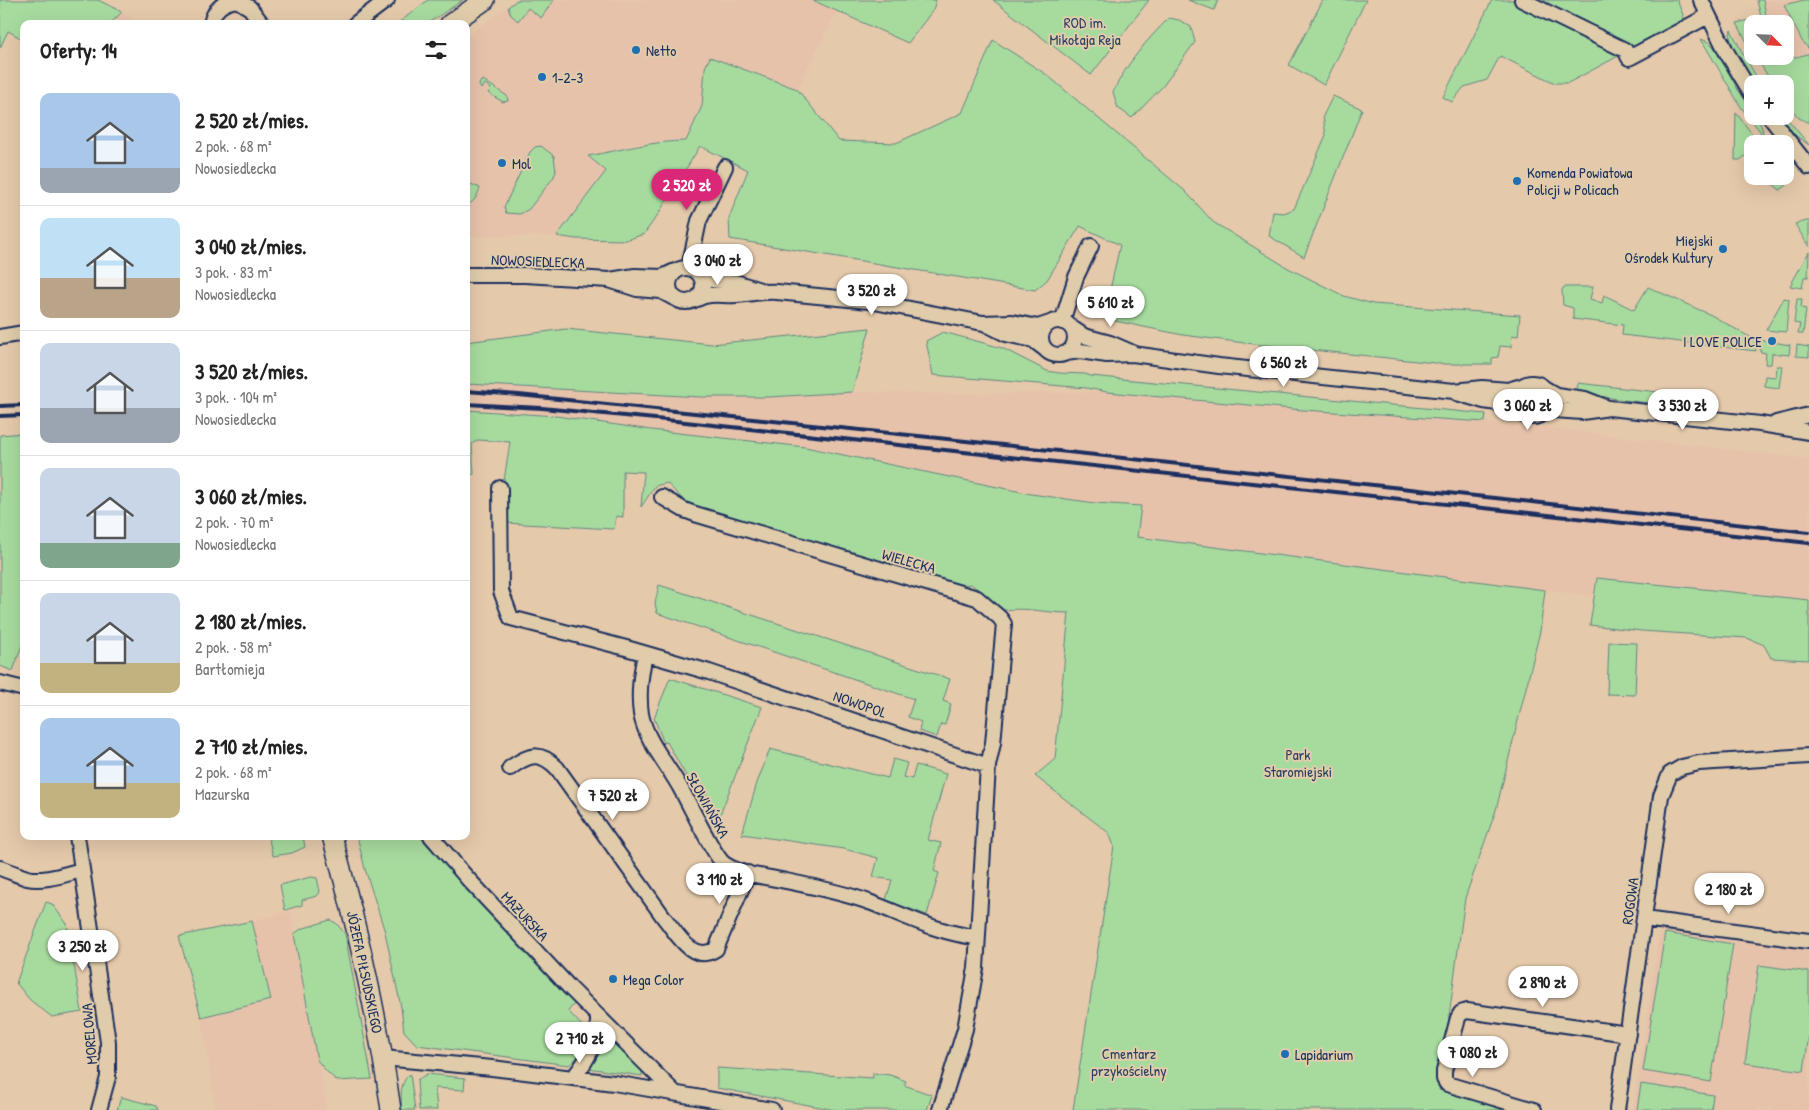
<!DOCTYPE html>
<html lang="pl">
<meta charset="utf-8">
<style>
:root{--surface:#fff;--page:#f2f2f2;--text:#222;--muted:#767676;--line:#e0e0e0;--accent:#db2777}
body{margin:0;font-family:"Patrick Hand",sans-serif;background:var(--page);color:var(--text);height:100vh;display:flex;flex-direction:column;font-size:19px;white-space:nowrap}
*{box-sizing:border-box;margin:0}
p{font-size:16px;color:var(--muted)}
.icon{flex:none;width:28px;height:28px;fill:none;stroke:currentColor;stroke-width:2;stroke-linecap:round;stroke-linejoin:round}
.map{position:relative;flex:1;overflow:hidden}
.sheet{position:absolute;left:20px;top:20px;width:450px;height:820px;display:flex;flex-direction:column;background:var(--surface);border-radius:10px;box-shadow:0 5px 20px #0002}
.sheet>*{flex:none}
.needle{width:32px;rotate:114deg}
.tools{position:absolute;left:1744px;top:15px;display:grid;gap:10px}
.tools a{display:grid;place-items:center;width:50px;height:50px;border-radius:10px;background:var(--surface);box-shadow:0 5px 20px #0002;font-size:25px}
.price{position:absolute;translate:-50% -42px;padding:0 11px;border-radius:18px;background:#fff;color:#222;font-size:16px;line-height:32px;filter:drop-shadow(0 1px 2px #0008)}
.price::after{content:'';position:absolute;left:50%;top:30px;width:15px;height:11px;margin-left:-8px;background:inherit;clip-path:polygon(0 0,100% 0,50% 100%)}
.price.selected{background:var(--accent);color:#fff}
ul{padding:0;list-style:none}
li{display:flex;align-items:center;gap:15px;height:125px;padding:0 20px}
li+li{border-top:1px solid var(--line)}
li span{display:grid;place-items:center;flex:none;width:140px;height:100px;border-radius:10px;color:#555}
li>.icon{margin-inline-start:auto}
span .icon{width:60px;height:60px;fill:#fffc;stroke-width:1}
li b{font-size:21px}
h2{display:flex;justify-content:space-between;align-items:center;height:60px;padding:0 20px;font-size:21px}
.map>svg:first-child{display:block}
.built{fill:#e7c2ab}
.green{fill:#a7db9e;stroke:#61857e}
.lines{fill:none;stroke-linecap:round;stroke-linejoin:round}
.street-casing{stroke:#1b2f5e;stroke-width:18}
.secondary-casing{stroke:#1b2f5e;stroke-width:22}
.street{stroke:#e0ccaa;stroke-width:14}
.secondary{stroke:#e0ccaa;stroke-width:19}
.rail{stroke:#1b2f5e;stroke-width:4}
.poi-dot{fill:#1f6fb2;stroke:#e0ccaa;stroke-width:2}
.labels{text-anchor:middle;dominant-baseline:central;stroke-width:4;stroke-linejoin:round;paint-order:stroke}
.park-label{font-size:15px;fill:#294064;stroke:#e0ccaa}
.poi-label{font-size:15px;fill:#1b2f5e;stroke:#e0ccaa;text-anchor:start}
.street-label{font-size:15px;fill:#1b2f5e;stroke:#e0ccaa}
</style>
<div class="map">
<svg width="1809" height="1110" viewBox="0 0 1809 1110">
<rect width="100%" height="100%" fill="#e5c9ab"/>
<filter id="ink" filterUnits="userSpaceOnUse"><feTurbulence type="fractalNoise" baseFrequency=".02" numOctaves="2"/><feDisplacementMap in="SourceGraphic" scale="10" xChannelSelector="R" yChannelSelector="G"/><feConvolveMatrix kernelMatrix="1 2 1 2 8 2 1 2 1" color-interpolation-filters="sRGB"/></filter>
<g filter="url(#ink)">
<path class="built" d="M517,0H813L837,12L797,89L710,57L705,68L702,106L685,141L670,140L640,144L588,155L606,171L557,236H466V37Z
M1763,0H1809V57L1808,54L1777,62L1776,56H1785V24H1768Z
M122,12L139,24H110Z
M466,384L701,397H769L852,392L969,394L1107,392L1303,410L1543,427L1809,459V600L1597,578L1594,596L1137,537L1140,506L1095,503L1031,494L805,447L651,430L556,416L466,410Z
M290,911L327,1110H216L201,1017L270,1000L252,921Z
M1660,930L1809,950V1110H1633Z"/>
<path class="green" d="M0,0H98L122,12L110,24H24V40L8,31L0,48Z
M428,0H463L427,24H397Z
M517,0H554L541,18L528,8L518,21L511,15L508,7Z
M812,0H936L933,10L908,43Z
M993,0H1149L1091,75Z
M1188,0H1218L1214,10Z
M1323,0H1366L1324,85L1289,65Z
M1492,0H1677L1683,15L1682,22L1568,83H1555L1500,56L1487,80L1464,87L1452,102L1443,97Z
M1757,0H1763L1768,24H1752V52L1737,23L1761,17Z
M1804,0H1809V49L1802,41L1784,5Z
M1169,18L1179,20L1191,27L1195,42L1163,86L1132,118L1118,108L1113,92C1127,63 1146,41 1169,18Z
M1731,30L1743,54L1761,84H1755C1746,71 1726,44 1731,30Z
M1701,39L1709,42L1714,47L1737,88L1752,110V116H1756C1760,123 1763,128 1763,135L1741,107Z
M993,40L1047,75L1105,124L1185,191L1213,222L1288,268L1344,296L1373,304L1520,315L1518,336L1512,335L1511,347L1500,346L1498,357L1492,358V364H1445L1245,343L1183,335L1115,321L1099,315L1092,308L1110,301V290L1120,245L1080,226L1047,280L1035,290L730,239L729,218L748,170L700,146L659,213L644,234L626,240L576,239L557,236L606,171L588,156C621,150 652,141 686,141L702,106L705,68L710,57L797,89L839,141L896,143L962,113Z
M1808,54L1809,57V123L1799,118L1785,101V84H1773L1755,56H1776L1777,62Z
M483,80L507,96L508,101L503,102L488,93L491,88L485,84L481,89L479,85L481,81Z
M1333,96L1362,109L1304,257L1269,236L1273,212L1284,213L1294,209L1326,135L1323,116Z
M1736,113L1760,144H1752V151L1740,160H1735Z
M1778,116H1785L1809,145L1795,135Z
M541,146L554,156L556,172L553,178L529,209L520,214L506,213L504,207L530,152L535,147Z
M1785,172L1789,180L1786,186L1780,190L1763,176H1785Z
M466,182L480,188C477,195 475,203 466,205Z
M1807,221H1809V247L1795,224Z
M1809,252L1808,277H1804L1802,288L1790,286Z
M1564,287H1593L1590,299L1602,303L1604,295L1634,310L1648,287L1711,315L1755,340L1756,351L1622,335L1623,325L1573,319V308L1563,305L1562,290Z
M1784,298L1789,299L1786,332L1766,330Z
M1797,299H1802L1801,308L1806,309L1803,334H1798L1800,324L1794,323Z
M870,328L852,392L769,397H701L466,384V342L566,329L712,344Z
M943,332L1002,348L1047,371L1059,373L1085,374L1091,376L1486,414L1485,422L1303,410L1107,392L1086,388L933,375L926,341Z
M1760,340L1790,345L1789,355L1772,353L1771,364H1765L1766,353L1760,352Z
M1797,345L1809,347V357L1796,356Z
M1777,366H1782L1779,388L1764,386L1765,376L1776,377Z
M1578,383L1694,396L1693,404C1653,406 1616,399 1577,392Z
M466,410L556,416L651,430L805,447L1031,494L1095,503L1141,506L1137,537L1545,590L1540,631L1496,810L1465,898L1439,1090L1502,1106V1110H1073L1114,846L1109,833L1035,776L1055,759L1069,613C1046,613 1027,607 1004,610L971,584L959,585L688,505L667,483L655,486L641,507L644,472L623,471V517L616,516L614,529L506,523L504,481L510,442L478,440L472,444L474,474L466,477Z
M24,433V639L13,671L0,666V435Z
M1597,578L1809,600V660L1771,658L1764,645L1747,638L1642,631L1590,625Z
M659,585L950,679L943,701L951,704L945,725L941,724L937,737L919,731L921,722L908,717L914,699L657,613L655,603Z
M1609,642L1637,643L1635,695L1607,694Z
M670,678L762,707L718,820L703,787L690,783L667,742L664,743L654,718Z
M770,749L888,778L893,759L907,763L903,777L912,779L916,765L946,774L928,840L941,843L934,871L939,873L927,915L886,900L892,880L873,877L878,858L844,849L742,834L757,783Z
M268,836H303L305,847L292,853L273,856Z
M357,836H419L574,1004L568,1011L586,1030C586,1048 583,1053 569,1065L417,1045L404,1031L401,1007L385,932L365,869Z
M311,877L317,878L320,892L317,896L302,900V905L285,910L280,885Z
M46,902L52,904L67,924L82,1012L52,1017L30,1000L16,983Z
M330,920L336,923L345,934L372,1079L337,1081L326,1071L317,1060L294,934L301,929Z
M252,921L271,1000L201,1017L179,936Z
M1665,933L1733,944L1711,1082L1643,1071Z
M1759,965L1809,972V1034L1804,1071L1745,1063Z
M607,1035L642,1071V1076L587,1068L601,1039Z
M717,1068L873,1078V1073L890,1075L906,1081L904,1085L932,1095L927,1110H836L717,1088Z
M410,1074L415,1110H402C401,1097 399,1083 410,1074Z
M427,1074L465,1078L464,1090L435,1088L437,1110H419L417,1080Z
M1641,1084L1713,1095L1711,1110H1637Z
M121,1097L156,1106L158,1110H117Z"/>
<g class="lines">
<defs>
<path id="street" d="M1522,0L1625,50L1629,58L1708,16
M1701,0L1727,53L1752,94
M211,24C214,9 222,2 237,0L250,8L262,24
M355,24L387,0
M1769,116L1809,167
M669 285a17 17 0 1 1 34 0a17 17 0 1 1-34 0Z
M689,268L699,221L725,167
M700,274L712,280L735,282L760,290
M466,275H525L609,280L637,289L661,291L674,298
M610,280L635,276L662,277L675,271
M697,299C710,292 722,296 736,295C750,294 762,291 777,292L869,301L983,323L1012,322L1038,327L1050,323
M1041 338a17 17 0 1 1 34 0a17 17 0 1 1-34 0Z
M1062,322L1076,277L1091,246
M984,323L1006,334L1033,340L1045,349
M1072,328L1084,336L1110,343L1133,353
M0,337L24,333
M1066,353L1080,351L1107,355L1133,354L1219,366L1454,391L1482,388L1508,390L1522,386
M1515 400a17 17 0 1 1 34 0a17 17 0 1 1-34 0Z
M1544,388L1556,395L1585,399L1608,408
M1457,393L1484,401L1510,405L1519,412
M1538,415L1554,410L1582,412L1609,408L1760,424L1809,432
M1776,423L1809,415
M500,488L501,591L511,618L626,648L709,672L988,766
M662,497L684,510L695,514L977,598L1000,618L1004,624L993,743L988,766L976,968L965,1029L940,1110
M645,654C641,674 638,693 641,714C646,742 669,766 682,791C690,805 713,854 723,863C739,875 763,876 781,880C810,886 841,892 869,902C904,915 940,934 977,937
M0,683L24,689
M510,768C529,754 540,751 557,768L665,919C677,934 693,964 716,949L748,873
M77,836L108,1042V1077L99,1110
M431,836L468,879L571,989L674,1092
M0,868C9,871 18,875 27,878C44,882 65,874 82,870
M1644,919L1809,941
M383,1058L492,1068L614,1083L772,1110
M573,1078C587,1061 599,1040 598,1017
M1534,1110L1447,1084L1444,1079V1071L1458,1018L1461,1013L1467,1011L1628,1034
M1617,1110L1661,796L1670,774L1682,767L1699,763L1809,756"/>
<path id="secondary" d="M450,24L485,0
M332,836C357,926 378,1017 391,1110"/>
</defs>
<use href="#street" class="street-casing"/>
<use href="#secondary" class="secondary-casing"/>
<use href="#street" class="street"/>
<use href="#secondary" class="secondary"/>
<path class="rail" d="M466,391L519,395L938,438L1809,532
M466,404L542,408L676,421L1809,543
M0,406L24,405
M0,416L24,415"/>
</g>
</g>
<g class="poi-dot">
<circle cx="636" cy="50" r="5"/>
<circle cx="542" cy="77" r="5"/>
<circle cx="502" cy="163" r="5"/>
<circle cx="1517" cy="181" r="5"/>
<circle cx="1723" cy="249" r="5"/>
<circle cx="1772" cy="341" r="5"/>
<circle cx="613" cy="979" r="5"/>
<circle cx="1285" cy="1054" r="5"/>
</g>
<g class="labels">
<g class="park-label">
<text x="1085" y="22">ROD im.<tspan x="1085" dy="17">Mikołaja Reja</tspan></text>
<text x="1298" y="754">Park<tspan x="1298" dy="17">Staromiejski</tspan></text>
<text x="1129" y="1053">Cmentarz<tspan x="1129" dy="17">przykościelny</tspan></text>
</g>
<g class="poi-label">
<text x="646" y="50">Netto</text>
<text x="552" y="77">1-2-3</text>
<text x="512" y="163">Mol</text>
<text x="1527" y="172">Komenda Powiatowa<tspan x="1527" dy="17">Policji w Policach</tspan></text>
<text x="1713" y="240" text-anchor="end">Miejski<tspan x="1713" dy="17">Ośrodek Kultury</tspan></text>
<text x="1762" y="341" text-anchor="end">I LOVE POLICE</text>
<text x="623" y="979">Mega Color</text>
<text x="1295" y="1054">Lapidarium</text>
</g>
<g class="street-label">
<text transform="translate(538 261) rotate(2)">NOWOSIEDLECKA</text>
<text transform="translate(909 561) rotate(16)">WIELECKA</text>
<text transform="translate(860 704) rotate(19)">NOWOPOL</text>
<text transform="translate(708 805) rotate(61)">SŁOWIAŃSKA</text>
<text transform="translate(1630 901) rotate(-82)">ROGOWA</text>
<text transform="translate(525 916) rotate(47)">MAZURSKA</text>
<text transform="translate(365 972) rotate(78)">JÓZEFA PIŁSUDSKIEGO</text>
<text transform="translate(89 1034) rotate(-95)">MORELOWA</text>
</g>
</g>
</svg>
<div class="tools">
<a><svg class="needle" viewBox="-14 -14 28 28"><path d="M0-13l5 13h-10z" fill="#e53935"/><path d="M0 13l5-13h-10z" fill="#767676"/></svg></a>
<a>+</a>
<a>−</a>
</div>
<b class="price selected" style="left:687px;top:211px">2 520 zł</b>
<b class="price" style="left:718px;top:286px">3 040 zł</b>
<b class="price" style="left:872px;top:316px">3 520 zł</b>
<b class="price" style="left:1111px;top:328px">5 610 zł</b>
<b class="price" style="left:1284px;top:388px">6 560 zł</b>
<b class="price" style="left:1528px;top:431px">3 060 zł</b>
<b class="price" style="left:1683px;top:431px">3 530 zł</b>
<b class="price" style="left:613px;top:821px">7 520 zł</b>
<b class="price" style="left:720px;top:905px">3 110 zł</b>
<b class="price" style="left:1729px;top:915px">2 180 zł</b>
<b class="price" style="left:83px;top:972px">3 250 zł</b>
<b class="price" style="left:1543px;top:1008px">2 890 zł</b>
<b class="price" style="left:580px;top:1064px">2 710 zł</b>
<b class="price" style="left:1473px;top:1078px">7 080 zł</b>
<section class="sheet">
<h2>Oferty: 14<svg class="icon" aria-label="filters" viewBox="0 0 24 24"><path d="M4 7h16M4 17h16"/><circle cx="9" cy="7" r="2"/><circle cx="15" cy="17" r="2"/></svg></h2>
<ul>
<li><span style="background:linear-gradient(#a9c7e8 75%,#9aa5b1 0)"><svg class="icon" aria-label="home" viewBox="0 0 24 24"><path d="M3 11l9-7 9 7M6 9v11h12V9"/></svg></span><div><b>2 520 zł/mies.</b><p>2 pok. · 68 m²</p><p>Nowosiedlecka</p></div></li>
<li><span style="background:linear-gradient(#bfe0f5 60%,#b9a48a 0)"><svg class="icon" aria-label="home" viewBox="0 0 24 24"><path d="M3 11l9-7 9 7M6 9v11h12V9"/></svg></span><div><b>3 040 zł/mies.</b><p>3 pok. · 83 m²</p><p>Nowosiedlecka</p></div></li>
<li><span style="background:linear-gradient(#c9d6e8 65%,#9aa5b1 0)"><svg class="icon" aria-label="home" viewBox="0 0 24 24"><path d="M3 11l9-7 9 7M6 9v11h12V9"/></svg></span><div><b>3 520 zł/mies.</b><p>3 pok. · 104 m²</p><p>Nowosiedlecka</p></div></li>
<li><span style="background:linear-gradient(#c9d6e8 75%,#7fa58c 0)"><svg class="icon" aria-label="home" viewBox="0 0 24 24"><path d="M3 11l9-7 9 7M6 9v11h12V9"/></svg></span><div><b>3 060 zł/mies.</b><p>2 pok. · 70 m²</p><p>Nowosiedlecka</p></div></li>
<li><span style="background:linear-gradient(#c9d6e8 70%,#c2b280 0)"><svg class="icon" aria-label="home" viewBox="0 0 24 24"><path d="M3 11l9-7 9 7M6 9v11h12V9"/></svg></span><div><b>2 180 zł/mies.</b><p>2 pok. · 58 m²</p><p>Bartłomieja</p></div></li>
<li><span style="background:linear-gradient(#a9c7e8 65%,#c2b280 0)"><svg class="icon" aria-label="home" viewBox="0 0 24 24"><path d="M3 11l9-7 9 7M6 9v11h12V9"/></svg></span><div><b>2 710 zł/mies.</b><p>2 pok. · 68 m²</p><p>Mazurska</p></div></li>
</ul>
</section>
</div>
